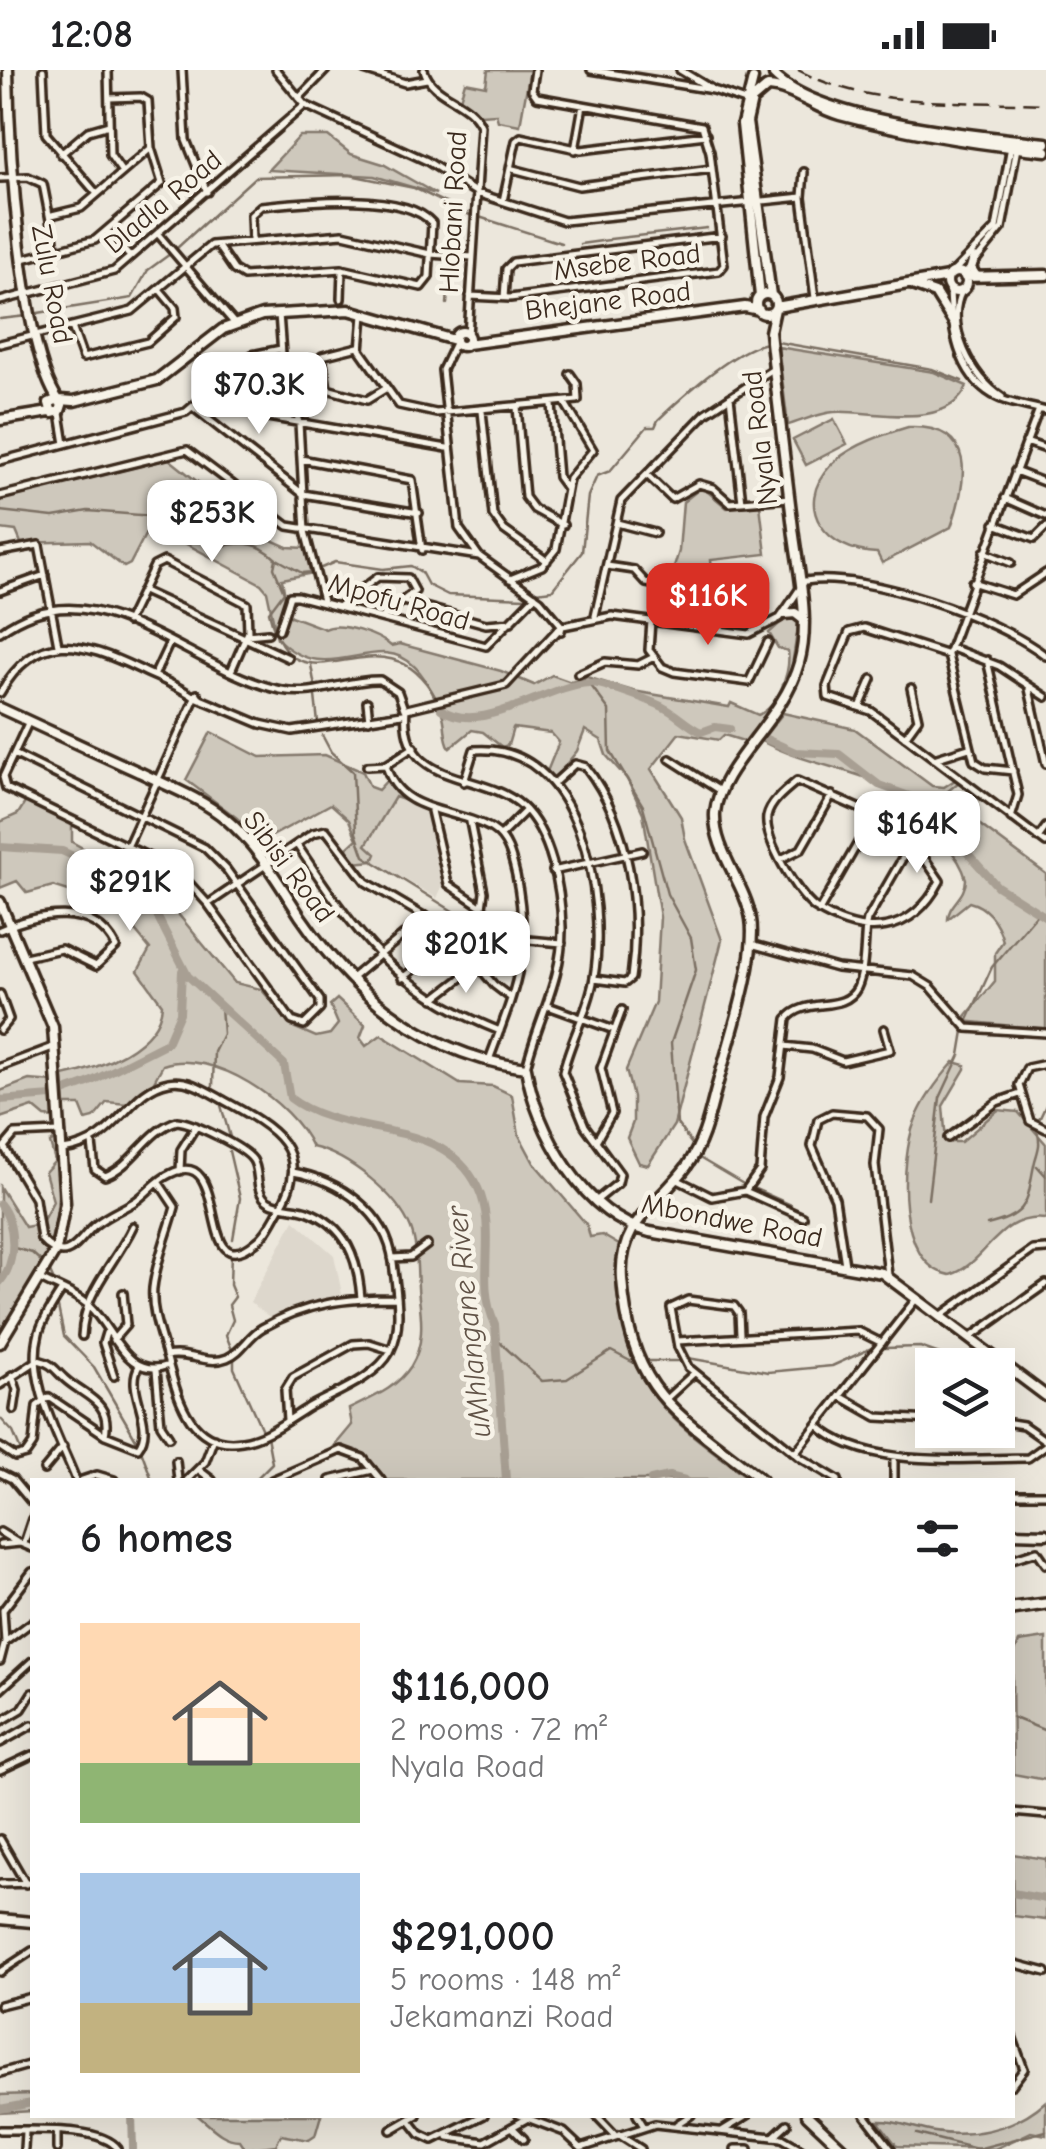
<!DOCTYPE html>
<meta charset="utf-8">
<style>
:root{--surface:#fff;--page:#f6f6f6;--text:#202124;--muted:#757577;--accent:#d93025}
body{margin:0;font-family:"Comic Neue",sans-serif;background:var(--page);color:var(--text);height:100vh;display:flex;flex-direction:column;font-size:38px;white-space:nowrap}
*{box-sizing:border-box;margin:0}
p{font-size:32px;color:var(--muted)}
.icon{flex:none;width:55px;height:55px;fill:none;stroke:currentColor;stroke-width:2;stroke-linecap:round;stroke-linejoin:round}
.map{position:relative;flex:1;overflow:hidden}
.details{position:absolute;left:30px;top:1408px;width:985px;height:640px;display:flex;flex-direction:column;background:var(--surface);border-radius:0px;box-shadow:0 10px 40px #0002}
.details>*{flex:none}
.controls{position:absolute;left:915px;top:1278px;display:grid;gap:20px}
.controls a{display:grid;place-items:center;width:100px;height:100px;border-radius:0px;background:var(--surface);box-shadow:0 10px 40px #0002;font-size:50px}
.price{position:absolute;translate:-50% -85px;padding:0 22px;border-radius:20px;background:#fff;color:#222;font-size:32px;line-height:65px;filter:drop-shadow(0 2px 5px #0008)}
.price::after{content:'';position:absolute;left:50%;top:60px;width:30px;height:22px;margin-left:-15px;background:inherit;clip-path:polygon(0 0,100% 0,50% 100%)}
.price.selected{background:var(--accent);color:#fff}
ul{padding:0;list-style:none}
li{display:flex;align-items:center;gap:30px;height:250px;padding:0 50px}
li span{display:grid;place-items:center;flex:none;width:280px;height:200px;border-radius:0px;color:#555}
li>.icon{margin-inline-start:auto}
span .icon{width:120px;height:120px;fill:#fffc;stroke-width:1}
li b{font-size:42px}
h2{display:flex;justify-content:space-between;align-items:center;height:120px;padding:0 50px;font-size:42px}
.status{display:flex;justify-content:space-between;align-items:center;height:70px;padding:0 50px;background:var(--surface);direction:ltr}
.status svg{height:28px;fill:currentColor}
.map>svg:first-child{display:block}
.built{fill:#ddd7cc}
.green{fill:#cec8bc;stroke:#84796d;stroke-width:2.5}
.lines{fill:none;stroke-linecap:round;stroke-linejoin:round}
.stream{stroke:#7c7064;stroke-width:2.5}
.river{stroke:#a89f93;stroke-width:8}
.street-casing{stroke:#3b2a1e;stroke-width:12}
.secondary-casing{stroke:#3b2a1e;stroke-width:15}
.street{stroke:#f7f3e8;stroke-width:5}
.secondary{stroke:#f7f3e8;stroke-width:8}
.rail{stroke:#3b2a1e;stroke-width:2.5;stroke-dasharray:15 8;stroke-linecap:butt}
.labels{text-anchor:middle;dominant-baseline:central;stroke-width:9;stroke-linejoin:round;paint-order:stroke}
.street-label{font-size:28px;fill:#3b2a1e;stroke:#f7f3e8}
.water-label{font-size:30px;font-style:italic;fill:#615347;stroke:#f7f3e8}
</style>
<div class="status"><b>12:08</b><svg viewBox="0 0 49 12"><path d="M0 12V9h3v3zM5 12V6h3v6zM10 12V3h3v9zM15 12V0h3v12zM26 1h20v11H26zM47 4h2v5h-2z"/></svg></div>
<div class="map">
<svg width="1046" height="2079" viewBox="0 0 1046 2079">
<rect width="100%" height="100%" fill="#ece7dc"/>
<filter id="ink" filterUnits="userSpaceOnUse"><feTurbulence type="fractalNoise" baseFrequency=".01" numOctaves="2"/><feDisplacementMap in="SourceGraphic" scale="20" xChannelSelector="R" yChannelSelector="G"/><feConvolveMatrix kernelMatrix="1 2 1 2 8 2 1 2 1" color-interpolation-filters="sRGB"/></filter>
<g filter="url(#ink)">
<path class="built" d="M396,726L429,745L443,815L437,828L373,791L376,784L366,776Z
M294,1150L334,1185L342,1224L272,1249L250,1232Z"/>
<path class="green" d="M488,0H530L520,55L498,51L496,44L480,45L460,29L465,12L486,16Z
M300,66H328L351,84L383,94L436,124L374,106L268,100Z
M778,277L934,302L967,316C947,363 869,339 834,342C819,343 802,351 788,355Z
M834,349L847,374L806,395L793,370Z
M908,357C978,354 967,412 951,457L882,493L877,483C827,482 791,437 831,395C848,377 884,364 908,357Z
M169,389L269,469L287,477L306,478L313,503L282,509L288,545L325,559C340,551 379,565 391,576L400,574L501,601L534,615L552,605L571,612L587,607L633,621L729,637L731,633L758,645C778,637 791,602 788,581L778,578L769,563L788,546L799,550L790,609L750,673L724,665L719,670L679,663L651,699L681,747L685,769L722,870L674,1055L648,1095L639,1093L627,1068L633,1052V1027L626,1000L655,932L660,847L643,743L627,709L606,685L601,670L585,660L577,681L555,708L546,704L559,672L551,663L513,658L508,675L502,677L483,662L472,660L450,678C443,666 447,656 442,643C436,629 425,606 414,596C376,558 327,621 277,568L267,521L261,514L162,461H147L130,494L124,497L90,471L21,473L16,461L0,459V430Z
M702,417L727,438L760,435L766,484L711,490L714,523L766,524L750,536L666,524L679,481L683,432Z
M783,643L855,659L932,716L944,717L955,710L959,712L948,721V731L1046,804V959L962,951L995,911V883L1003,871C998,853 989,837 969,832L948,849C948,834 966,827 966,809C962,794 952,782 943,769C890,693 832,708 761,671Z
M211,662L260,687L325,685L363,702L370,717L378,720L389,708L410,732L395,727L366,775L376,784L373,791L353,793L345,780L357,769L349,750L331,734L272,766L256,768L237,748L186,710Z
M26,731L72,753V772L159,821L235,913L261,919L293,957L316,967L330,964L338,954L330,935L337,929L365,955L360,968L366,976L381,965L460,1014L493,1016L512,1025L519,1065L534,1093L587,1155L590,1167L602,1165L619,1175C613,1204 617,1231 624,1259C646,1342 687,1359 750,1410H384L360,1382L332,1379L352,1355L349,1339C373,1327 396,1319 411,1296C424,1275 422,1250 419,1228C416,1206 419,1180 411,1159C397,1124 348,1085 312,1077C292,1032 213,978 163,995L153,1013L127,1034L107,1032L94,1048L86,1050L80,1035H65L63,1006C98,999 160,976 162,934L138,901L150,879L122,845L103,832L53,816L27,823L17,811L0,818V752L18,744Z
M954,992L965,995V999L943,1036L946,1072H961L998,1040L1018,1042L1046,1074V1149C997,1142 986,1195 950,1205C895,1195 900,1089 915,1051C924,1028 938,1010 954,992Z
M29,1010L54,1012L56,1048L45,1047L33,1037L0,1048V1021Z
M57,1067C63,1169 51,1182 0,1268V1117L25,1157L41,1154L53,1131L45,1102L55,1091L50,1073Z
M1046,1568V1710L1013,1704L1012,1589L1019,1572Z
M1012,1784L1046,1789V1850L1013,1846Z
M32,2024V2041L0,2043V2025Z
M1046,2031V2065L1031,2062L995,2079L897,2076L878,2051C894,2050 910,2057 925,2060C967,2070 1014,2060 1046,2031Z
M197,2045H321L315,2066L309,2070L281,2065L276,2075L245,2079L239,2070C222,2070 210,2055 197,2045Z"/>
<g class="lines">
<path class="stream" d="M479,147L561,173
M610,169L707,158
M580,174L609,170
M177,178L255,107L350,105L414,118L472,146
M452,180L456,142
M447,234L451,188
M38,243L132,228L148,200L170,184
M0,249L27,246
M777,272L932,299L962,311
M0,441L53,447L88,441L153,446L214,478C239,472 256,469 276,489L274,498L284,522L269,542C296,657 381,529 436,628
M277,489L302,503L312,502
M319,499L335,492L383,499L411,496L421,502L428,515L448,525L526,528
M536,522L552,520L582,482L588,426L597,406L610,401L647,357H655L658,350C683,326 733,280 766,273
M311,595L315,617
M589,613L609,640L610,681L643,736L667,824L691,868L696,900L671,973L677,1054L691,1073
M315,626L318,653
M322,665L331,682L353,702L356,763L364,786L464,848L514,909
M967,952L992,897L1037,844
M213,1016L214,982L223,964L221,937
M220,1032L230,1067
M1038,1052L1046,1035
M229,1081L240,1128L233,1169
M701,1089L745,1115
M1037,1096L1046,1106
M755,1119L791,1135
M928,1129L940,1028L960,985L964,961
M987,1155C1033,1144 1026,1129 1035,1091C1039,1077 1041,1074 1037,1060
M11,1177L32,1183L43,1193
M231,1183L230,1215L235,1227L229,1235L233,1250L226,1265L232,1280
M50,1202L54,1211
M54,1219V1226
M58,1237L64,1266L94,1297L137,1371
M495,1268L542,1311L567,1309L611,1281L634,1293
M884,1278L920,1277L970,1295
M688,1288L768,1302L832,1296L874,1277
M234,1289V1298L261,1358
M648,1291H679
M0,1348L13,1362L21,1381
M141,1380L152,1410
M255,1410L272,1393L267,1366
M1012,1647L1046,1661
M917,2064L977,2079L1046,2061"/>
<path class="river" d="M441,639C480,667 546,615 589,613C600,612 652,631 663,637C677,644 686,655 701,662L715,657L730,659
M766,669L795,682L839,684L879,715L920,730L997,816L1046,847
M0,777L62,781L130,812L149,830L188,906L284,994L290,1028C345,1071 443,1044 478,1118C498,1160 475,1213 495,1254L506,1410
M0,1030L52,1026L88,1013L167,973L180,943L182,901
M0,1134C16,1154 17,1192 0,1212
M651,1410L669,1406L685,1410
M1012,1823L1046,1829
M0,2039L32,2033
M132,2045L133,2079"/>
<defs>
<path id="street" d="M43,0L46,64L97,124
M108,0L110,85L122,102
M182,0L186,70L207,122
M276,0L305,35L427,91L477,123L564,151L802,127
M364,0L405,13L427,9
M424,0C433,29 469,28 481,56L468,266
M591,0L713,20L748,32
M680,0L713,20
M299,28L326,0
M575,80L583,35
M61,84L88,61L109,55
M513,99L579,116L712,99
M804,102L802,127L815,228
M0,108L28,107L43,114L56,181
M503,131L516,71L521,67L581,80L706,65
M52,145L81,138L151,78
M108,161L130,187
M158,164L234,253
M217,175L234,200L244,206L342,199L421,217L429,207L432,153C404,120 301,132 261,136L251,145L252,171
M23,189L95,170L162,113L151,78L148,31L141,27L109,28
M952,203L996,158L1011,76
M964,205L1002,158L1017,78
M950,219C951,257 957,304 993,325C1007,334 1030,336 1046,341
M962,221C944,255 972,308 1002,327
M470,226L510,228L719,201L724,195L710,82L702,56L537,27L532,20L535,0
M504,228L506,199L513,192L722,166
M341,229L342,199
M0,231L114,201L305,35
M279,244L282,284L299,353L305,461L323,531
M363,245L360,280L399,335L436,343L578,330L577,314L570,304
M72,257L83,288L148,272L176,247L175,238L159,219
M455,273L442,300L459,458L479,486L540,530L562,556
M0,274L132,241L211,175L343,164L430,184L472,187
M358,277L322,286L327,319L367,330L385,319
M218,314L262,346L447,378
M730,327L742,432
M552,334L558,407L566,418
M517,337L525,427L534,439L563,455
M194,338L303,424L419,443
M482,341L493,445L504,460L547,491
M60,343L65,374
M1026,372L1046,379
M301,389L412,410L422,480
M0,391L186,342L252,285L281,279
M1015,401L1046,413
M647,405L672,429L699,414L713,418L730,433L789,428
M0,426L187,380L288,456L479,486
M1005,428L1046,446
M617,453L655,463
M995,454L1034,469L1046,457
M0,482L39,475L58,575
M984,482L1011,493
M607,496L634,500L646,513L664,516
M510,509L542,496L556,479L569,409L593,380L565,333
M972,512L1013,525L1046,503
M0,521L45,505
M143,521L288,588
M403,531L486,554L511,552
M339,536L378,507L408,508L415,521L382,547
M595,546L621,431L706,343L773,299
M651,551L649,580L662,597L674,602L749,612L768,572
M127,552L154,496L164,491L247,534L248,562L232,599
M563,556L612,546L749,564L780,548L805,511C868,502 995,547 1046,586
M279,560L290,526H297L486,576L535,526
M0,562C96,491 189,601 281,620C317,627 346,609 380,610L398,622L404,639
M247,565L268,563
M554,565L562,556L561,561
M952,578L999,596L1046,627
M948,584L1039,339
M987,590L1018,725L1011,748
M578,604L605,592L638,595L654,587
M154,606L170,572
M1029,619L1046,694
M0,623C37,558 82,572 139,599C157,608 177,615 194,627
M197,624L199,627L196,628L194,626Z
M198,628L260,654L292,661L402,644
M367,632L369,650
M860,637L872,609
M407,639L506,615L559,558
M404,644L406,639C399,719 483,700 522,736C551,763 561,818 562,857C563,909 537,950 526,998
M905,667L918,649L911,618
M414,677L386,695C398,745 458,738 492,759C508,769 512,788 516,805C532,884 516,917 489,990
M14,684L205,778L226,799L320,930V939L304,955L292,951L208,834L178,801L6,718L3,707L29,651
M670,689L720,721
M934,689L969,678
M367,696L386,695
M1013,701L985,698L974,691L948,585L864,558L849,562L827,616L828,627L871,641L1046,773
M464,712L474,680C582,671 607,830 594,907C589,940 570,970 563,1002L585,1056L620,1104L618,1113L597,1130
M553,714L575,694L586,697C630,754 641,838 631,908L625,913L594,909
M431,741L448,814L482,837L507,868L562,873
M470,752L484,822L482,837
M500,766L526,740
M1038,768L1046,757
M128,775L195,628
M297,775C358,866 394,919 500,961
M781,789L801,779L832,725
M553,801L642,781
M208,834L313,763L326,760L366,812L449,861L494,915L511,928
M0,860C37,844 93,831 116,877L96,896L61,879L25,887
M751,874L837,898L913,906L931,917L967,958L1046,963
M352,908L426,846
M402,908L456,868
M0,924L9,949L0,960
M434,929L478,895
M548,936L614,960
M784,976L812,979L843,991L890,980L884,959
M1046,994L1027,998L1019,1015L1030,1051L1046,1059
M0,997L53,977
M59,1062L15,1064L4,1077L35,1129L41,1169C47,1176 58,1185 67,1181C77,1178 86,1162 95,1155C107,1145 121,1140 134,1132C147,1124 156,1110 170,1104C233,1071 194,1224 257,1171C267,1164 273,1150 279,1140C315,1080 273,1057 225,1031C208,1022 189,1008 169,1012C127,1020 119,1072 63,1080
M948,1068L997,1032L1020,1024
M596,1071L612,1043L601,998L622,940
M92,1073L95,1099L105,1106C134,1095 147,1060 177,1051C192,1052 244,1077 253,1090C261,1103 253,1122 269,1132C280,1138 296,1137 307,1141C347,1156 358,1189 361,1228
M180,1101L181,1080L196,1056
M676,1109L712,1127L745,1121L760,1100L764,1047L780,1007L787,949C805,926 844,944 857,918C865,901 864,874 866,855L867,850L909,777L918,779L940,811C912,865 865,869 815,838C797,824 764,770 767,747C770,732 786,720 797,711L874,745L819,841
M159,1113L175,1137C168,1163 156,1191 153,1218C151,1241 160,1263 166,1285C177,1323 188,1380 242,1371C266,1368 289,1349 309,1337C334,1323 376,1308 390,1282C404,1256 396,1220 393,1192C387,1142 339,1110 293,1102
M745,1121L803,1147
M392,1188L411,1187L427,1175
M845,1195L835,1129L812,1076L818,1050L832,1043L867,1046L879,1059L875,1095L888,1205
M40,1209C56,1217 76,1224 89,1236C114,1259 126,1311 169,1295
M62,1220C54,1233 43,1248 39,1263C26,1311 59,1367 76,1410
M942,1245L1033,1180L1046,1179
M106,1263L103,1273L114,1306
M740,1264L739,1243L734,1236L688,1230L671,1238L678,1277L688,1297L801,1388L838,1410
M82,1266C84,1220 114,1196 133,1156
M971,1267L1046,1214
M113,1270L126,1255L123,1223
M677,1271L858,1261L882,1273
M166,1286C188,1281 207,1296 227,1288C242,1282 248,1266 262,1258C306,1233 346,1228 396,1228
M156,1300L161,1355L169,1367
M12,1305L17,1320L14,1340
M0,1315L38,1290C52,1293 55,1300 65,1309C85,1327 112,1331 105,1365
M840,1326L877,1347L932,1350
M666,1329L694,1303
M287,1350L285,1320L293,1307L353,1274L369,1273L391,1280
M998,1351L1023,1355L1046,1371
M817,1355C866,1400 965,1388 1028,1388L1046,1375
M0,1377L15,1387L26,1384L33,1374L37,1336L49,1327L105,1365L138,1378C157,1354 124,1320 139,1296
M795,1383L917,1228
M176,1391L178,1410
M44,1400L63,1377
M199,1400L212,1410
M0,1403L12,1409L32,1433
M82,1410L97,1405L114,1410
M187,1410L205,1392L214,1368
M272,1410L341,1380L363,1388L381,1410
M330,1410L373,1400
M894,1410V1386
M1012,1424H1046
M0,1462L18,1473
M24,1473L32,1449
M0,1475L20,1473L32,1478
M1012,1489L1037,1481L1046,1494
M1012,1536L1046,1532
M1012,1541L1046,1536
M5,1572L32,1552
M0,1591L5,1572L3,1540L32,1502
M0,1620L32,1591
M0,1652L22,1639L32,1623
M0,1673L32,1655
M0,1700L32,1685
M1012,1742L1046,1745
M0,1769L26,1814
M0,1814L32,1813
M1012,1893L1046,1902
M0,1902L32,1881
M0,1935L32,1927
M1012,1966L1024,1999L1012,2015
M0,2003L32,1994
M519,2045L564,2062L581,2078
M596,2045L615,2065
M637,2045L643,2055
M865,2045L891,2079
M409,2050L420,2064L433,2070L484,2045
M677,2054L691,2045
M512,2057L524,2069
M0,2060C29,2061 101,2055 118,2079
M391,2060L417,2045
M722,2061L748,2045
M57,2062V2079
M619,2065L641,2079
M448,2067L485,2072L528,2048
M773,2067L787,2054
M581,2078L655,2054L782,2068L801,2079
M24,2079L25,2062
M735,2079H749"/>
<path id="secondary" d="M8,0C9,70 20,285 62,335L60,341L52,343L49,333L58,329
M774,5C820,52 980,66 1046,73
M753,9L742,54L760,226
M768,17C792,18 816,39 840,45C908,63 976,74 1046,81
M766,18L752,30L747,52L771,225
M974,188L971,198L976,206
M947 212a10 10 0 1 1 20 0a10 10 0 1 1-20 0Z
M965,207L1046,205
M915,216L935,223L953,252
M756 234a10 10 0 1 1 20 0a10 10 0 1 1-20 0Z
M776,237L948,207
M455 269a7 7 0 1 1 14 0a7 7 0 1 1-14 0Z
M467,274L745,237L759,240
M60,330L74,331L157,310L223,259L262,245L349,240L454,270
M0,350L50,342
M784,544L795,543L804,550
M0,638C46,659 92,681 139,702C168,716 201,728 226,749C257,775 278,812 300,846C355,927 427,985 526,998C536,1061 584,1146 650,1162L882,1203L1046,1326
M0,832L53,957L65,1133L56,1180L0,1273
M762,1410C678,1343 631,1326 622,1209C618,1153 657,1136 687,1096C702,1075 708,1051 714,1027C725,983 758,890 751,849C745,813 713,780 715,743C719,695 783,651 799,593C811,550 798,501 793,458C785,393 777,328 770,262L775,239
M1012,1463L1046,1464
M0,1849L32,1852
M807,2045L843,2079"/>
</defs>
<use href="#street" class="street-casing"/>
<use href="#secondary" class="secondary-casing"/>
<use href="#street" class="street"/>
<use href="#secondary" class="secondary"/>
<path class="rail" d="M798,0C873,40 964,30 1046,34"/>
</g>
</g>
<g class="labels">
<g class="street-label">
<text transform="translate(163 132) rotate(-40)">Dladla Road</text>
<text transform="translate(453 142) rotate(-87)">Hlobani Road</text>
<text transform="translate(627 192) rotate(-7)">Msebe Road</text>
<text transform="translate(52 214) rotate(79)">Zulu Road</text>
<text transform="translate(608 231) rotate(-7)">Bhejane Road</text>
<text transform="translate(760 368) rotate(-97)">Nyala Road</text>
<text transform="translate(399 532) rotate(16)">Mpofu Road</text>
<text transform="translate(289 797) rotate(53)">Sibisi Road</text>
<text transform="translate(732 1151) rotate(11)">Mbondwe Road</text>
</g>
<g class="water-label">
<text transform="translate(469 1252) rotate(-96)">uMhlangane River</text>
</g>
</g>
</svg>
<div class="controls">
<a><svg class="icon" aria-label="layers" viewBox="0 0 24 24"><path d="M12 4l9 5-9 5-9-5zM3 14l9 5 9-5"/></svg></a>
</div>
<b class="price" style="left:259px;top:367px">$70.3K</b>
<b class="price" style="left:212px;top:495px">$253K</b>
<b class="price selected" style="left:708px;top:578px">$116K</b>
<b class="price" style="left:917px;top:806px">$164K</b>
<b class="price" style="left:130px;top:864px">$291K</b>
<b class="price" style="left:466px;top:926px">$201K</b>
<section class="details">
<h2>6 homes<svg class="icon" aria-label="filters" viewBox="0 0 24 24"><path d="M4 7h16M4 17h16"/><circle cx="9" cy="7" r="2"/><circle cx="15" cy="17" r="2"/></svg></h2>
<ul>
<li><span style="background:linear-gradient(#ffd9b3 70%,#8fb573 0)"><svg class="icon" aria-label="home" viewBox="0 0 24 24"><path d="M3 11l9-7 9 7M6 9v11h12V9"/></svg></span><div><b>$116,000</b><p>2 rooms · 72 m²</p><p>Nyala Road</p></div></li>
<li><span style="background:linear-gradient(#a9c7e8 65%,#c2b280 0)"><svg class="icon" aria-label="home" viewBox="0 0 24 24"><path d="M3 11l9-7 9 7M6 9v11h12V9"/></svg></span><div><b>$291,000</b><p>5 rooms · 148 m²</p><p>Jekamanzi Road</p></div></li>
</ul>
</section>
</div>
